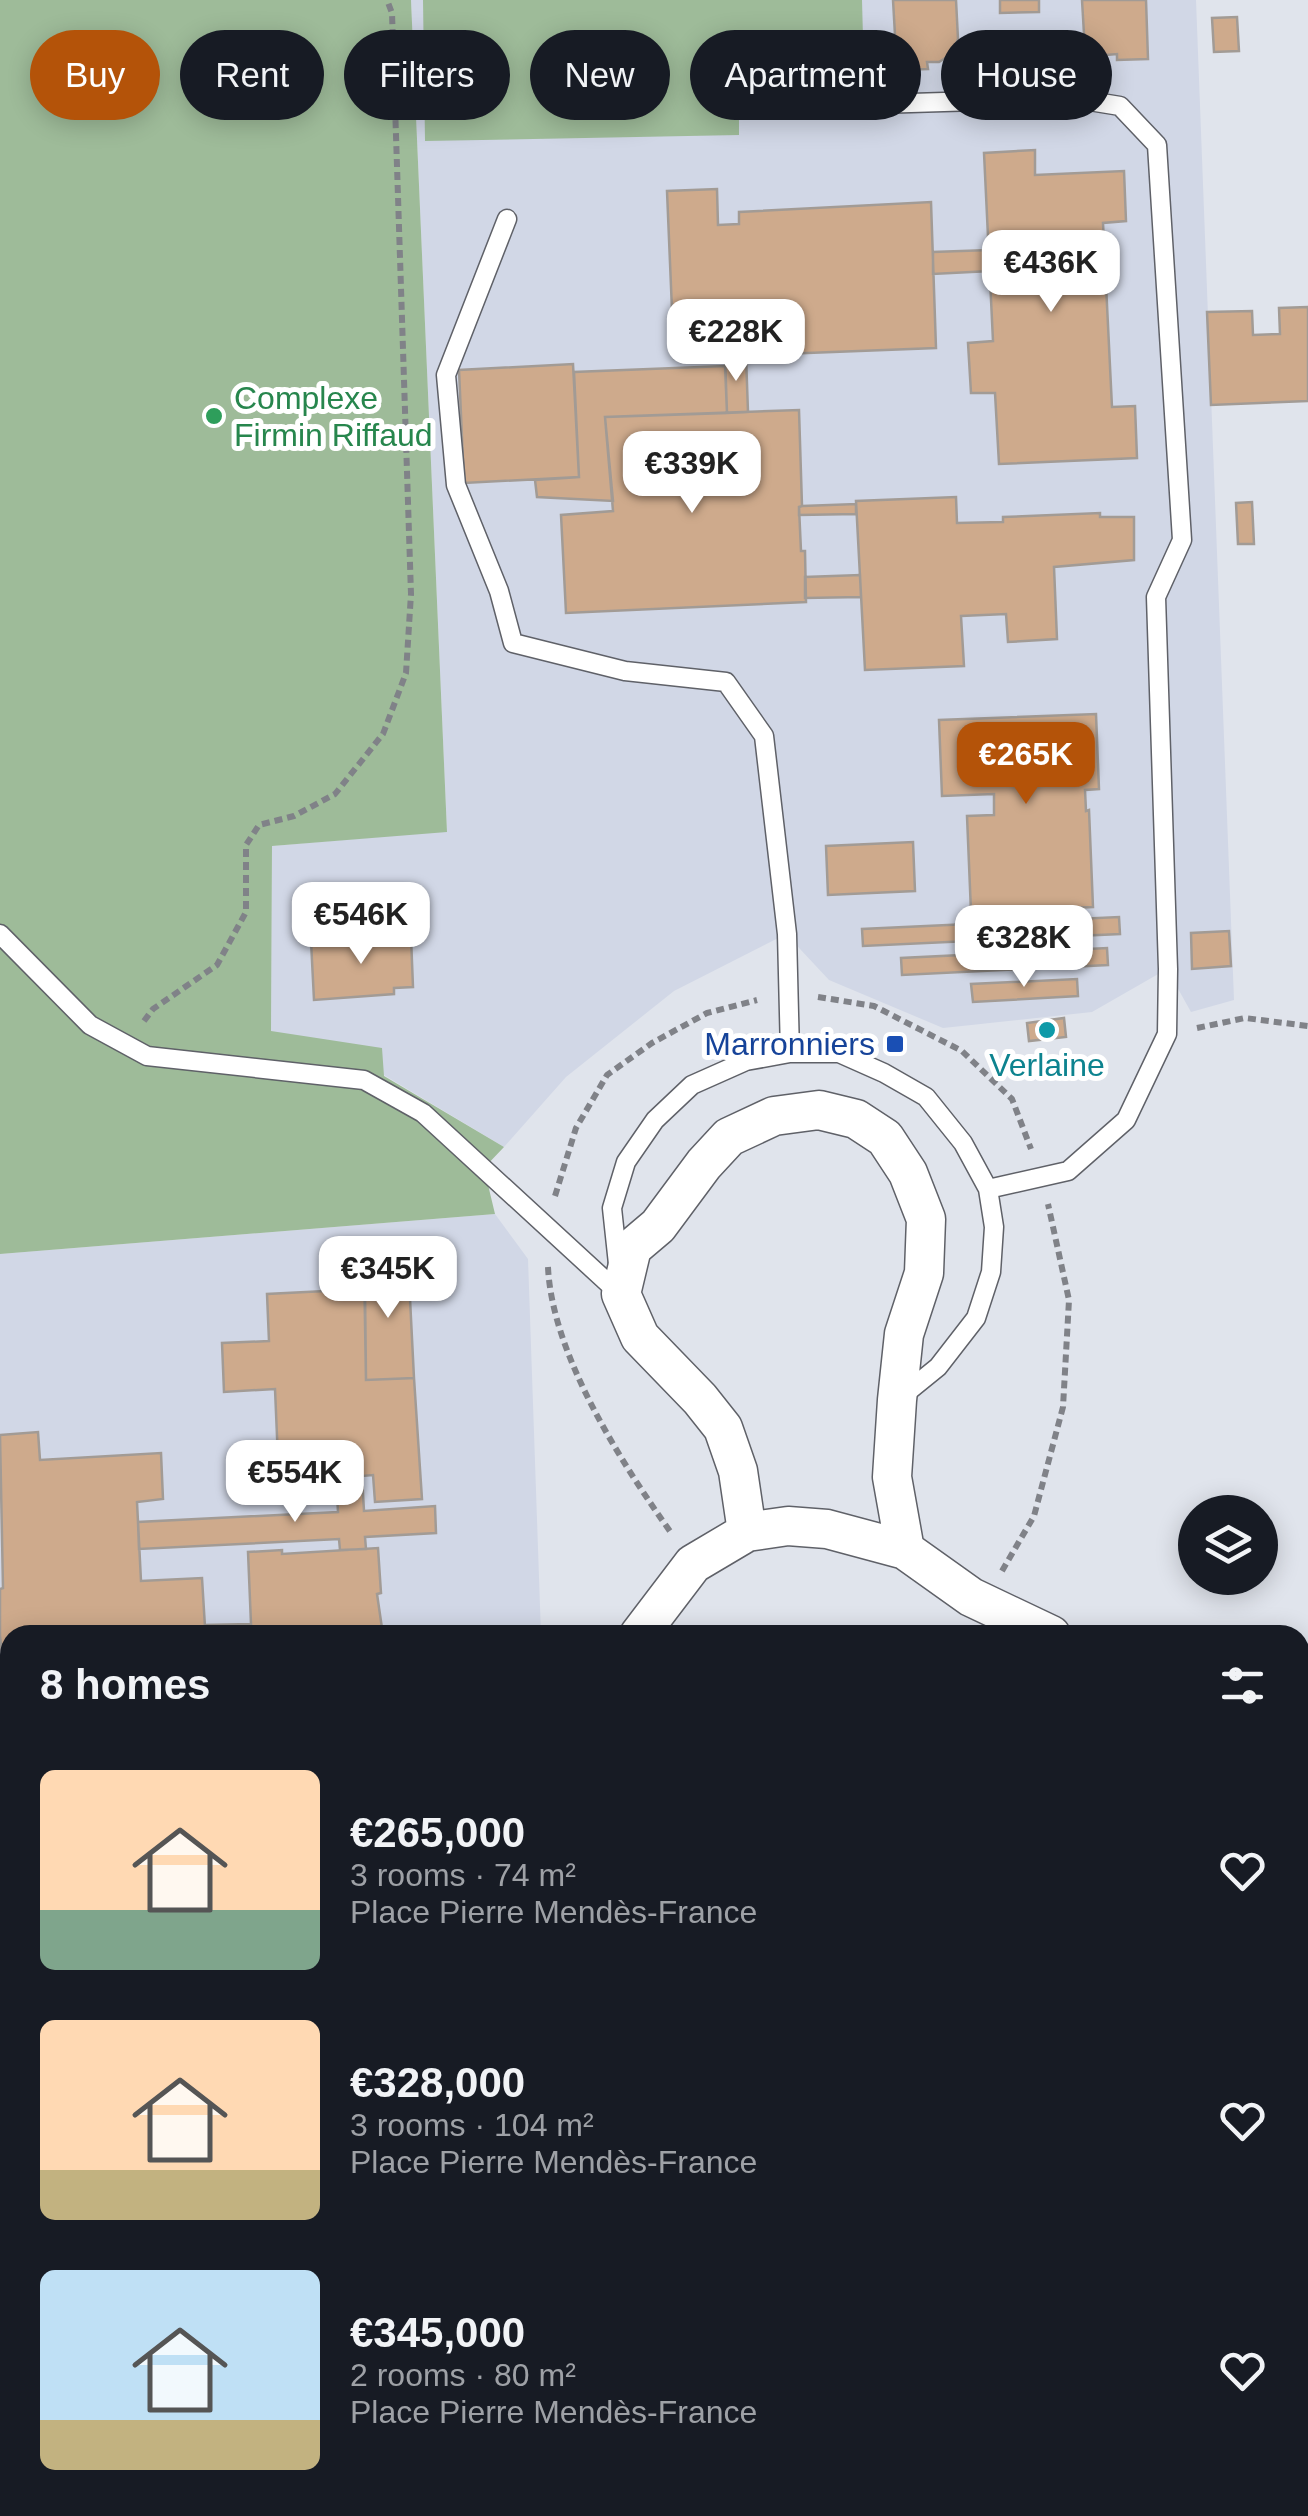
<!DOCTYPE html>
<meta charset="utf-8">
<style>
:root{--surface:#171b24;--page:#242831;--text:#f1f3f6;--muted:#9ea1a6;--accent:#b45309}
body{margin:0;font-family:Arial,sans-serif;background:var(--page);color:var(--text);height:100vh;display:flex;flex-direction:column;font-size:38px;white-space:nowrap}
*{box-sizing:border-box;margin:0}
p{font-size:32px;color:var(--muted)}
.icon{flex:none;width:55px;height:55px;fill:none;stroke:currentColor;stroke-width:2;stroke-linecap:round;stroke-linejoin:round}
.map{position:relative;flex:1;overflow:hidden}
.sheet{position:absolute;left:0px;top:1625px;width:1310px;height:892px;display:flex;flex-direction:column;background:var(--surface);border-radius:30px 30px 0 0;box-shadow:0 5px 25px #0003}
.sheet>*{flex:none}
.top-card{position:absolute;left:30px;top:30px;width:1250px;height:90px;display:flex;gap:20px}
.tools{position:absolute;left:1178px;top:1495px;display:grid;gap:20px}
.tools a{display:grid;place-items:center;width:100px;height:100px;border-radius:50%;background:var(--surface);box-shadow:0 5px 25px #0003;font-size:50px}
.price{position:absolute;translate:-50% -85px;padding:0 22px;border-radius:20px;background:#fff;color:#222;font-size:32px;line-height:65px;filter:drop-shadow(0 2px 5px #0008)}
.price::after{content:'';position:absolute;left:50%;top:60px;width:30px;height:22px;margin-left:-15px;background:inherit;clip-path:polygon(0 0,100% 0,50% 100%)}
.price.active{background:var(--accent);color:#fff}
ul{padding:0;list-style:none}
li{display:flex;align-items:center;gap:30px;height:250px;padding:0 40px}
li span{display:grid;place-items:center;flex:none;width:280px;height:200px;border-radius:15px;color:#555}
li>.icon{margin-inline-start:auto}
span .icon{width:120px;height:120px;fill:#fffc;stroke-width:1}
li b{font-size:42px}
h2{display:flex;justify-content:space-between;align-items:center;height:120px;padding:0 40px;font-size:42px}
.chip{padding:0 35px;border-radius:45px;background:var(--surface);box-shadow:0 5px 25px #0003;font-size:35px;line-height:90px}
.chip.active{background:var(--accent);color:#fff}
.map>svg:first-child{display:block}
.built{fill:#d1d7e6}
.green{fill:#9ebb99}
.building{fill:#ceaa8c;stroke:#a29b95;stroke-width:2.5}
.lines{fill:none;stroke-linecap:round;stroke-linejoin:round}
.service-casing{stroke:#5f6168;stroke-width:21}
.minor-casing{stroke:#5f6168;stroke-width:41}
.path{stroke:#808288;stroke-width:6;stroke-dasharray:8 5;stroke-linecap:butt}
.service{stroke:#fff;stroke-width:18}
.minor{stroke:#fff;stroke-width:38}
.leisure-dot{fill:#2e9e5b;stroke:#fff;stroke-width:4}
.culture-dot{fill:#0f9aa8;stroke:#fff;stroke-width:4}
.transit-dot{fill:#1a4fb4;stroke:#fff;stroke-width:4}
.labels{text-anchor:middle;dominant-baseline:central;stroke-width:10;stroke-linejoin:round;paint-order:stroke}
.leisure-label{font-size:32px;fill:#27864d;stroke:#fff;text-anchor:start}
.transit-label{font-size:32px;fill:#164399;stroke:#fff;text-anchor:end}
.culture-label{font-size:32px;fill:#0d838f;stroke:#fff}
</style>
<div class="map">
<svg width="1308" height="2516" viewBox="0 0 1308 2516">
<rect width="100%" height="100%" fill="#e0e4ec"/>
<path class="built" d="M411,0H1196L1234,1000L1191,1012L1167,969L1092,1012L943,1028L829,980L786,934L674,991L566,1077L504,1147L384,1075L271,1032L272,846L447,831Z
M495,1214L528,1259L541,1635H10V1828L0,1834V1254Z"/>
<path class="green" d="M0,0H411L447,832L272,846L271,1031L382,1048L384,1076L504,1147L484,1168L495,1214L0,1254Z
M423,0H862L864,75L739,77V135L425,141Z"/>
<path class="building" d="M893,0H956L958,39L952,54L939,62H927L928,69L897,70Z
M1000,0H1039V12L1000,13Z
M1082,0H1146L1148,59L1117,60V54L1106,55L1089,45L1084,34Z
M1237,17L1239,51L1214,52L1212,18Z
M1035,150V175L1124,171L1126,221L1103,223L1112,407L1135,406L1137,458L999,464L995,393H971L968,343L993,341L984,153Z
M717,189L718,225L739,224V212L931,202L936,348L674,358L667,191Z
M989,250L990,271L933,274V252Z
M1308,307V401L1211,405L1207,312L1252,311L1253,335L1280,334L1279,308Z
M746,355L748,412L727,413L725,356Z
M573,364L579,477L464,483L459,370Z
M725,366L727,413L605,417L613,501L537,497L535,480L579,477L574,372Z
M799,410L802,506L799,507L801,551H805L806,602L566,613L561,515L613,511L605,417Z
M956,497L957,523L1003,522V517L1100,513V517H1134V560L1054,567L1057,639L1008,642L1006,614L961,616L964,666L865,670L856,501Z
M1252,502L1254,544H1238L1236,503Z
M856,504V514L799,515V507L802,506Z
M860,575L861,597L805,598V577Z
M1096,714L1099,789L1085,790L1086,811L1089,810L1093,907L971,912L967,816L994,815V794L942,796L939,720Z
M913,842L915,891L828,895L826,846Z
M1119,917L1120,934L863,946L862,929Z
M1229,931L1231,966L1192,969L1191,933Z
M411,937L413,987L394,988V994L314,1000L311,941Z
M1107,948L1108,965L902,975L901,958Z
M1077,979L1078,996L973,1002L971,984Z
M1064,1018L1066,1037L1029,1041L1027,1023Z
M408,1259L414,1378L366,1380L364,1262Z
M365,1289L366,1380L414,1378L422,1499L375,1502L373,1475L279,1483L275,1389L224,1392L222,1343L269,1341L267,1294Z
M38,1432L40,1460L161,1453L163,1499L137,1502L141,1581L202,1578L205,1627L144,1629V1635H96V1632L10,1635V1698H7L0,1636V1589L3,1588L0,1435Z
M362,1476L364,1511L435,1506L436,1533L365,1537L366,1549L340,1550L339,1539L139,1549L138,1522L338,1512L336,1477Z
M378,1548L381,1593L377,1594L383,1635H206L205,1625L251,1624L248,1552L282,1550V1554Z
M8,1910L10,1977L0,1981V1913Z
M0,2265L10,2274V2301L0,2292Z
M1308,2328V2402L1300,2405V2331Z
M32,2508H85L95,2516H24Z
M413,2508H483L485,2509L478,2516H419Z
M608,2508H678L679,2516H608Z
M737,2508H802V2516H737Z
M859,2508H908V2516H859Z
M908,2508H958V2516H908Z
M990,2508H1040V2516H991Z
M1040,2508H1108V2516H1040Z"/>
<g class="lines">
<defs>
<path id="service" d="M878,104L1071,98L1120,106L1157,145L1182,540L1156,597L1168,969L1167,1034L1126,1120L1068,1171L988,1189
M507,219L446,375L456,485L499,591L513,643L625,671L726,682L764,736L787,934L790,1053
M0,934L90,1025L147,1056L364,1080L423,1113L620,1294
M618,1264L612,1208L626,1162L655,1120L692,1085L746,1061L790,1053H839L884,1073L926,1097L963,1143L988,1189L994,1227L991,1272L976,1318L938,1367L901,1397"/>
<path id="minor" d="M747,1532L738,1471L723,1428L700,1399L640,1337L621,1294L632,1248L658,1226L704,1164L729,1137L774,1116L819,1110L856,1119L885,1138L908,1173L926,1219L924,1273L904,1334L897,1400L892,1477L905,1550
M639,1635L693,1564L747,1532L788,1526L827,1529L905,1550L971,1597L1051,1635
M1300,1713L1308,1715
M0,2106L10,2098
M542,2508L543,2516
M1197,2510V2516
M216,2516L224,2508"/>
</defs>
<use href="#service" class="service-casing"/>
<use href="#minor" class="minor-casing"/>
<path class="path" d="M818,997L874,1006L962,1051L1012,1099L1031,1149
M144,1021L153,1009L217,965L246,912V845L259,825L294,816L335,794L383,734L406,673L411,594L392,13L387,0
M1197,1028L1245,1018L1308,1026
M555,1196L576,1128L607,1075L652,1043L707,1013L757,1000
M548,1267C552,1355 622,1464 672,1534
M1002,1571L1034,1516L1063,1407L1069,1300L1048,1204"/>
<use href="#service" class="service"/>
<use href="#minor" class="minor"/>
</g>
<circle class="leisure-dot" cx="214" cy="416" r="10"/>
<circle class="culture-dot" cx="1047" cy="1030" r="10"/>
<rect class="transit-dot" x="885" y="1034" width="20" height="20" rx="5"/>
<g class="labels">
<g class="leisure-label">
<text x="234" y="398">Complexe<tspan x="234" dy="37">Firmin Riffaud</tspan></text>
</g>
<g class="transit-label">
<text x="875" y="1044">Marronniers</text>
</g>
<g class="culture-label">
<text x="1047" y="1065">Verlaine</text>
</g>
</g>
</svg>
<div class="tools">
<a><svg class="icon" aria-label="layers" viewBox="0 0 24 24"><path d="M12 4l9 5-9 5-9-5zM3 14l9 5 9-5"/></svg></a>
</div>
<b class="price" style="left:1051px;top:315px">€436K</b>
<b class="price" style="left:736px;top:384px">€228K</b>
<b class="price" style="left:692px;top:516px">€339K</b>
<b class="price active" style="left:1026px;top:807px">€265K</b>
<b class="price" style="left:361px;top:967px">€546K</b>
<b class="price" style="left:1024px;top:990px">€328K</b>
<b class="price" style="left:388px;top:1321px">€345K</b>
<b class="price" style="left:295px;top:1525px">€554K</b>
<div class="top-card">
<a class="chip active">Buy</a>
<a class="chip">Rent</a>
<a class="chip">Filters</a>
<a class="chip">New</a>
<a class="chip">Apartment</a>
<a class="chip">House</a>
</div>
<section class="sheet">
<h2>8 homes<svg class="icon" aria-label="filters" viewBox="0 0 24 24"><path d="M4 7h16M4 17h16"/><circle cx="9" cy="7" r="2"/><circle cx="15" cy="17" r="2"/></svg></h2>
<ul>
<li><span style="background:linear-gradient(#ffd9b3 70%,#7fa58c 0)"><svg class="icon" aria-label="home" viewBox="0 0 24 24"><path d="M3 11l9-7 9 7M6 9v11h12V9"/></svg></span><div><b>€265,000</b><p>3 rooms · 74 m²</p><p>Place Pierre Mendès-France</p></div><svg class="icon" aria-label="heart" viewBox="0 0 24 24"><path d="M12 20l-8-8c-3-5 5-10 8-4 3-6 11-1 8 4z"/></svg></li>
<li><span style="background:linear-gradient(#ffd9b3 75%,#c2b280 0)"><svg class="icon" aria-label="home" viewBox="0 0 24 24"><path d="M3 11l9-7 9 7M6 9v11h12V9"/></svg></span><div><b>€328,000</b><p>3 rooms · 104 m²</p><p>Place Pierre Mendès-France</p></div><svg class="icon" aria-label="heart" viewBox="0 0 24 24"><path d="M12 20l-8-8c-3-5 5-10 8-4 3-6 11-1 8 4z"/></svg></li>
<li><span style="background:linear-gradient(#bfe0f5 75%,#c2b280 0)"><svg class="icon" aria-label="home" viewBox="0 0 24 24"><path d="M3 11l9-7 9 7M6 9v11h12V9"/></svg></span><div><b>€345,000</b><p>2 rooms · 80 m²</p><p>Place Pierre Mendès-France</p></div><svg class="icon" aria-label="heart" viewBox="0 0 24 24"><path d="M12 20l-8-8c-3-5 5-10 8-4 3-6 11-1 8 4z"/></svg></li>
</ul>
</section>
</div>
